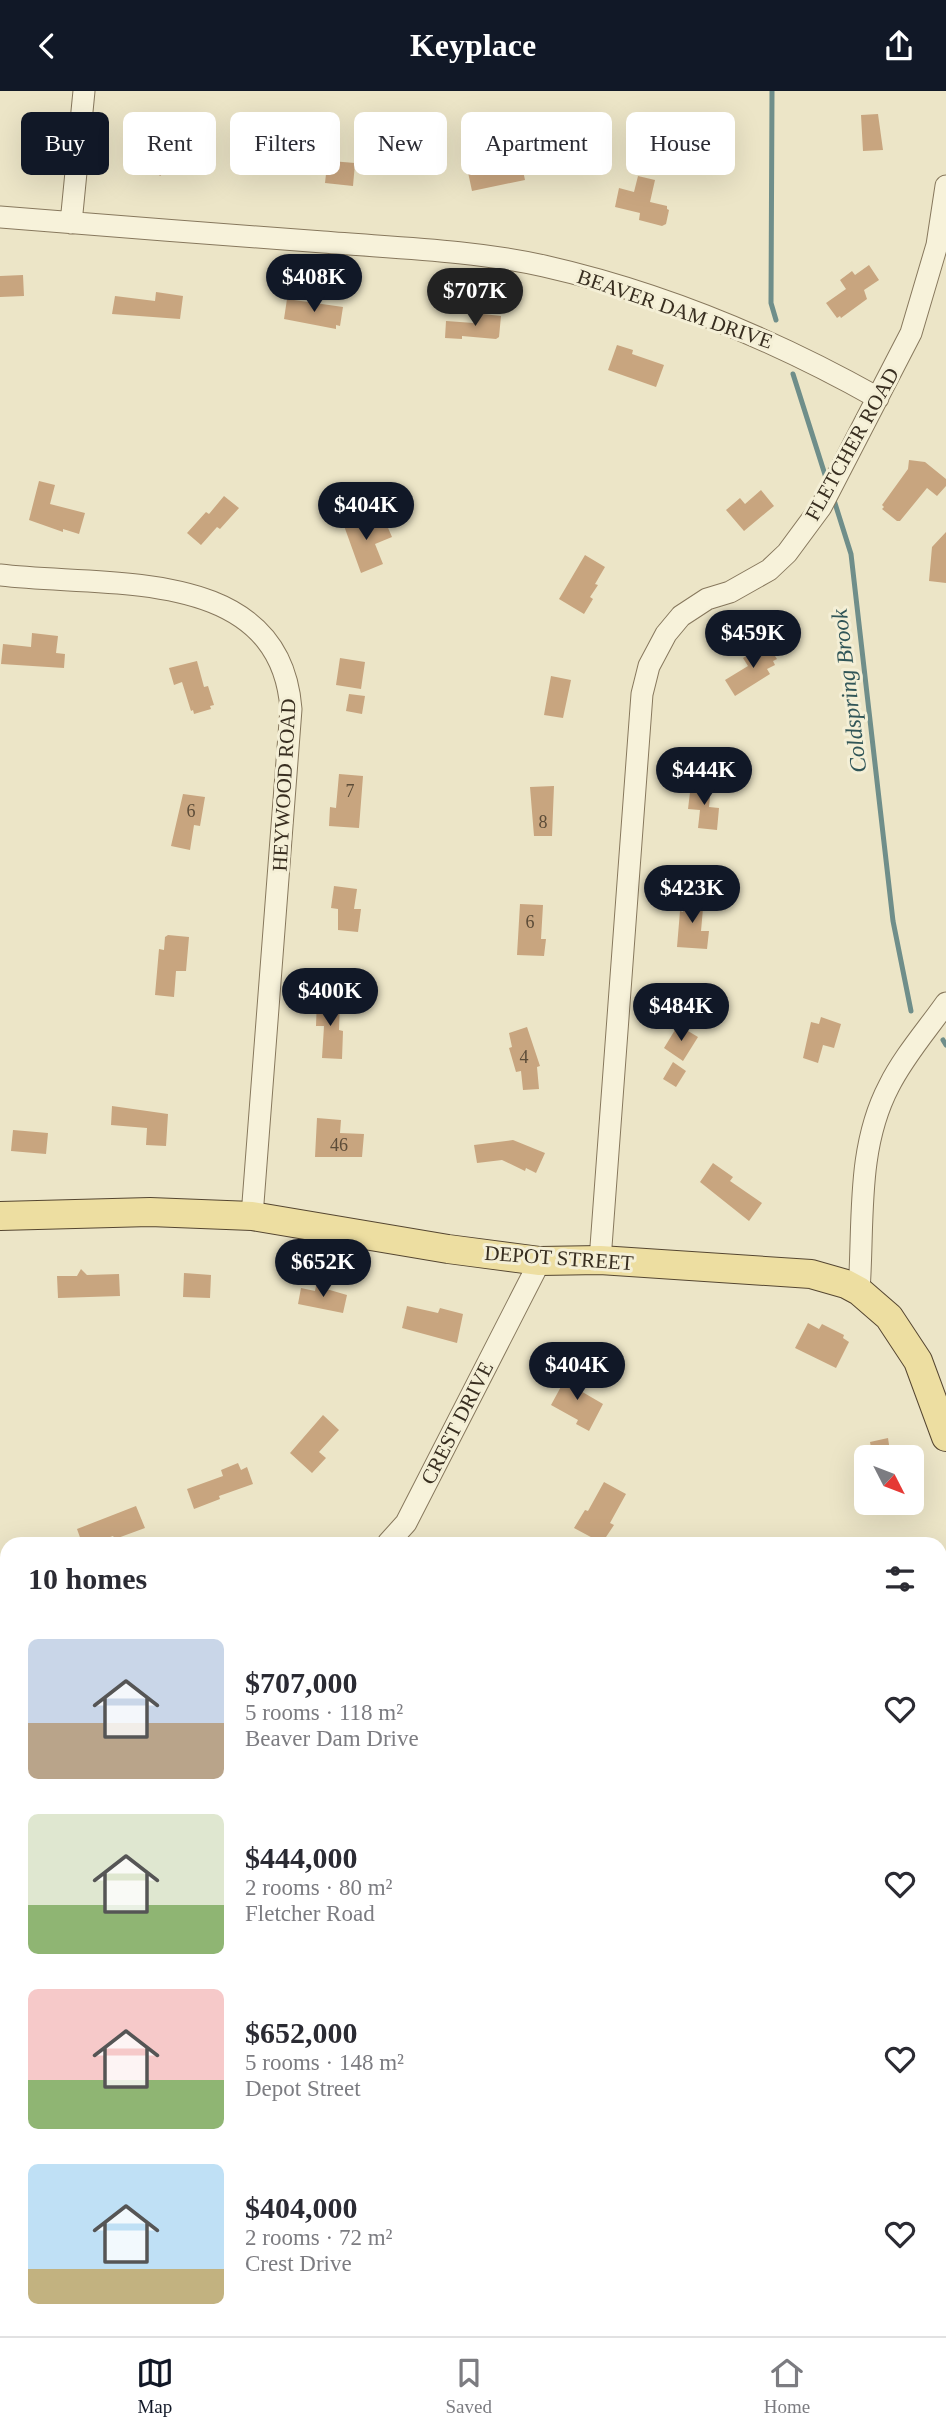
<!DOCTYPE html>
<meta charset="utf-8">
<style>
:root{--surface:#fff;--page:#f7f7f7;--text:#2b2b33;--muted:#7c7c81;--line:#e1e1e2;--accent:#111827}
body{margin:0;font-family:Georgia,serif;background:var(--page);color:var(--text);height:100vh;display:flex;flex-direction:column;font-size:26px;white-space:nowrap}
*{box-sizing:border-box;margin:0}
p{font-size:23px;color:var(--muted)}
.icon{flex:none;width:38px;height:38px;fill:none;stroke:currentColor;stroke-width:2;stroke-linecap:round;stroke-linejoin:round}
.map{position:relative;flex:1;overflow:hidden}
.details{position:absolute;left:0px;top:1446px;width:947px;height:800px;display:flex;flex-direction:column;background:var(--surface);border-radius:21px 21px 0 0;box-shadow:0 7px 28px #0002}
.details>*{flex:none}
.guide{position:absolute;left:21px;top:21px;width:905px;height:63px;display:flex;gap:14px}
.needle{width:46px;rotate:132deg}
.fabs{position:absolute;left:854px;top:1354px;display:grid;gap:14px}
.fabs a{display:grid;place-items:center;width:70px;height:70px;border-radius:10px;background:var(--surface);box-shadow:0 7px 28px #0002;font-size:35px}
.price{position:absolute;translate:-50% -60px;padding:0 16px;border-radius:24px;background:var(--accent);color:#fff;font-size:23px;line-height:46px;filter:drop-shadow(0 2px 4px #0008)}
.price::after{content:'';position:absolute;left:50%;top:42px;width:21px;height:16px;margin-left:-10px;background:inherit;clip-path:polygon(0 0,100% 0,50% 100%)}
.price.current{background:#222;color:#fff}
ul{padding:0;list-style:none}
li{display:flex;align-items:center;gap:21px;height:175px;padding:0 28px}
li span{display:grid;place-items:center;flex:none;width:196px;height:140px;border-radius:10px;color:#555}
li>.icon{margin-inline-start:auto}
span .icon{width:84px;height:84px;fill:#fffc;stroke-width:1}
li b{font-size:30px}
h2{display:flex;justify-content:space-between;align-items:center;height:84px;padding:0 28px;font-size:30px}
.tag{padding:0 24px;border-radius:10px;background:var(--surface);box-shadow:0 7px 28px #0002;font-size:24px;line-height:63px}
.tag.current{background:var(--accent);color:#fff}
header{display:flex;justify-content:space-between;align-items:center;height:91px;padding:0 28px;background:var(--accent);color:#fff;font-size:32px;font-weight:700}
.tab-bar{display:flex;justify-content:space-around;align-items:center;height:98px;border-top:2px solid var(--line);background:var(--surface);font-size:19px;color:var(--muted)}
.tab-bar a{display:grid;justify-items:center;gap:4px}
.tab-bar .current{color:var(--accent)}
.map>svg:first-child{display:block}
.green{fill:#bfca9b}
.water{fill:#a8c0bc;stroke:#6f8e8a;stroke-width:2}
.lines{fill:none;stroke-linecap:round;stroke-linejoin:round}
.stream{stroke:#6f8e8a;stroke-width:5}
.building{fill:#c8a57f}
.minor-casing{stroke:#87785d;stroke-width:23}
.major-casing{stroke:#554631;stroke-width:30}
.minor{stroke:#f7f2da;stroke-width:21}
.major{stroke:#eddea1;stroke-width:28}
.labels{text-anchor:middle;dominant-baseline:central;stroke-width:6;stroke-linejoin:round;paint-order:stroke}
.number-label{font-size:18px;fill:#5c4c38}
.street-label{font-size:21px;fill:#382e20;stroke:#f4efd6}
.water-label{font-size:23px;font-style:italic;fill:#305557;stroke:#f4efd6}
</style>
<header><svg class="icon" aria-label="back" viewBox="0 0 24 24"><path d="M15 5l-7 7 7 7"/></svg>Keyplace<svg class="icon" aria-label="share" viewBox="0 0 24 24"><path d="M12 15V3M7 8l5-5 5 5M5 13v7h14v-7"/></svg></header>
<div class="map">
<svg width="946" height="2245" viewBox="0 0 946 2245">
<rect width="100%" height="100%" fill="#ece5c7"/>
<path class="green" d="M940,2132L946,2134V2245H884L883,2238H940Z
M500,2238H557L561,2245H489Z"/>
<path class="water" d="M685,2238H751L754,2245H677Z"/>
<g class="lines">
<path class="stream" d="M772,0L771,212L776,229
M793,283L827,390
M833,406L851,463L893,830L911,920
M943,949L946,954"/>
</g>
<path class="building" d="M878,23L883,59L863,60L861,24Z
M146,24L165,46L160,50L177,70L160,85L142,64L151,57L132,36Z
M301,61L319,63V69L355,72L353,95L325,92L326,83L299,80Z
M520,66L525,89L472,100L466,72L481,69L482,74Z
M638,85L655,89L650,111L667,115V118L669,119L666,133L662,135L639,129L640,122L615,116L619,97L634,101Z
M869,174L879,189L864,199L867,208L841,227L840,225L837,227L826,212L846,198L840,189L852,180L855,184Z
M23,184L24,205L0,206V185Z
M156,201L183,205L180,228L112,223L115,205L155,210Z
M287,208L343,216L340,235L336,234V238L284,228Z
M474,222L501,225L499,246L496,248L462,245V248L445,247L446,230L474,232Z
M617,254L633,259L632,263L664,274L656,296L608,279Z
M909,369L925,371L946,388V395L937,405L927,397L900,430H897L882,418L884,416L882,414L908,378Z
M39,390L55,394L50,413L85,422L79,443L63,438V441L29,429Z
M761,399L774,415L744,440L726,419L740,407L745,413Z
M224,405L239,417L220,438L217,436L201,454L187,442L206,421L209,423Z
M361,424L367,438L385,430L392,446L375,453L383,473L361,482L343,432Z
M946,441V492L929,490L932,456Z
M585,464L605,476L595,493L598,494L590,506L593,508L584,523L559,508Z
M32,542L58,545L56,562L65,563L64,577L1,573L3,553L31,556Z
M767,553L777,568L773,570L775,574L767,578L770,583L735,605L725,589L748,575L743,567Z
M340,567L365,571L361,598L336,594Z
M197,570L204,596L208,595L214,614L210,615L211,618L194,623L193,619L191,620L182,591L174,594L169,577Z
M551,585L571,589L563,627L544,624Z
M349,603L365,605L362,623L346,620Z
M339,683L363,685L359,737L329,735L330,716L336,717Z
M691,693L711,695L709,716L719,717L717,739L698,737L700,719L688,718Z
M554,695L552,745H534L530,696Z
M183,703L205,706L200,735L194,734L190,759L171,755Z
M334,795L357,798L354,818H361L358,841L338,839V818L331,817Z
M685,804L704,806L701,840H709L707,858L677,856L680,820L683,821Z
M520,813L543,814L541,848H546L544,865L517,864Z
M168,844L189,846L186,880H176L174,906L155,904L159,858L164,859L165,846Z
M317,908L340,909L339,939L343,940L342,968L322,967L324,935H316Z
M821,926L841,933L834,957L823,954L818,972L803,967L811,931L819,933Z
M678,934L698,946L683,970L664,957Z
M527,936L540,975L537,976L539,998L523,999L521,980L516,981L509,957L512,956L509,942Z
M673,971L686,980L676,996L663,988Z
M112,1015L168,1023L166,1055L146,1054L147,1037L111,1034Z
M317,1027L341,1029L340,1042L364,1043L362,1066H315Z
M13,1039L48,1042L46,1063L11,1060Z
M513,1049L545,1062L536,1082L526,1077L525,1080L502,1069L477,1072L474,1054Z
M713,1072L733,1086L730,1090L762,1112L749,1130L700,1091Z
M81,1178L87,1184L119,1183L120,1205L58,1207L57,1185H77Z
M184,1182L211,1184L210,1207L183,1206Z
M316,1195L347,1204L343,1222L298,1213L301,1197L315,1200Z
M407,1215L438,1222L440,1217L463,1223L457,1252L402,1237Z
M808,1232L819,1238L822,1233L844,1244L843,1247L849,1251L836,1277L795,1257Z
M569,1281L584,1290L579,1299L603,1313L589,1340L576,1333L578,1329L551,1314Z
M323,1324L339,1339L319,1361L326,1367L312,1382L290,1362Z
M888,1347L891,1367H873L870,1351Z
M238,1372L241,1379L247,1376L253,1393L219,1405L220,1408L194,1418L187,1398L223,1385L221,1379Z
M604,1391L626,1403L610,1432L614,1434L602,1452L574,1437L585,1419L588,1420Z
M136,1415L145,1437L115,1448L113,1445L93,1452H82L77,1438Z"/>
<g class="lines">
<defs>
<path id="minor" d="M0,126C108,135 215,143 323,151C396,157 472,159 544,175C663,202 773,248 878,307
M71,132L84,0
M0,484C103,497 280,472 291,618L252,1125
M600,1169L642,603L649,575L666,543L681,525L707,508L730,501L769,479L787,462L821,416L911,242L937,154L946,95
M859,1200C864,1131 856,1058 889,995C904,965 927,939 946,912
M388,1452L406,1432L540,1170
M0,1594L7,1592
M940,1729L946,1716
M940,1862L946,1860
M0,1950L7,1956
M67,2245L79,2238"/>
<path id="major" d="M0,1125L150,1121L252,1125L448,1158L540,1170L600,1169L811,1183L846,1193L859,1200L889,1226L918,1270L946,1346"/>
</defs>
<use href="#minor" class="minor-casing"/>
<use href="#major" class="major-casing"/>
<use href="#minor" class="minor"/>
<use href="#major" class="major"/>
</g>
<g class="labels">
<g class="number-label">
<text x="350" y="700">7</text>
<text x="191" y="720">6</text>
<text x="543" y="731">8</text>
<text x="530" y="831">6</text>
<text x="524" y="966">4</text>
<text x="339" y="1054">46</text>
</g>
<g class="street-label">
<text transform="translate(675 218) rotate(19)">BEAVER DAM DRIVE</text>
<text transform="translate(852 353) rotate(-61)">FLETCHER ROAD</text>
<text transform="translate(284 694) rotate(-87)">HEYWOOD ROAD</text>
<text transform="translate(559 1167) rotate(4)">DEPOT STREET</text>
<text transform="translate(457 1332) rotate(-63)">CREST DRIVE</text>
</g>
<g class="water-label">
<text transform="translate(849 600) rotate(-97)">Coldspring Brook</text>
</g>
</g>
</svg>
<div class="fabs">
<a><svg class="needle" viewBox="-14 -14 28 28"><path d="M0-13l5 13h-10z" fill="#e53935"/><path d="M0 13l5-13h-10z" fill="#7c7c81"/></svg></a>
</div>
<b class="price" style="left:314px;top:223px">$408K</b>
<b class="price current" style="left:475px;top:237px">$707K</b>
<b class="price" style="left:366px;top:451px">$404K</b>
<b class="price" style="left:753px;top:579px">$459K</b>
<b class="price" style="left:704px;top:716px">$444K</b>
<b class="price" style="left:692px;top:834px">$423K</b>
<b class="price" style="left:330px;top:937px">$400K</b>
<b class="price" style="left:681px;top:952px">$484K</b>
<b class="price" style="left:323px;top:1208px">$652K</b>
<b class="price" style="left:577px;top:1311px">$404K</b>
<div class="guide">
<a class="tag current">Buy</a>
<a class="tag">Rent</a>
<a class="tag">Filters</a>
<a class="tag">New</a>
<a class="tag">Apartment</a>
<a class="tag">House</a>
</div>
<section class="details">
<h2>10 homes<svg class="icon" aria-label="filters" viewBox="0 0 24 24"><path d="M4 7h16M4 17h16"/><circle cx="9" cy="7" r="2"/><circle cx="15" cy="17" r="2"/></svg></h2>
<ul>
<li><span style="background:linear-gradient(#c9d6e8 60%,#b9a48a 0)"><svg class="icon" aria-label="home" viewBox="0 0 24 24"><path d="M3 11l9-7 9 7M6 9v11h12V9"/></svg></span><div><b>$707,000</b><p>5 rooms · 118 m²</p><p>Beaver Dam Drive</p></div><svg class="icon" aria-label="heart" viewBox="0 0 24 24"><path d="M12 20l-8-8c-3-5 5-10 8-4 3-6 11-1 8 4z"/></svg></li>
<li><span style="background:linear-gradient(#dfe7d0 65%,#8fb573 0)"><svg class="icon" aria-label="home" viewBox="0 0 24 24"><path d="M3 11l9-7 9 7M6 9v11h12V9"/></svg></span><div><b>$444,000</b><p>2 rooms · 80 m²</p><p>Fletcher Road</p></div><svg class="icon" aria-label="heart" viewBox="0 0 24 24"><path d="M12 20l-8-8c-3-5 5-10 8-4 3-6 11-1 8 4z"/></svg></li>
<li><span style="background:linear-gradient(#f6c9c9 65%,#8fb573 0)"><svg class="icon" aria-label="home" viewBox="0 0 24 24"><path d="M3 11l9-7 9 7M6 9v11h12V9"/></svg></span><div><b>$652,000</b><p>5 rooms · 148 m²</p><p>Depot Street</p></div><svg class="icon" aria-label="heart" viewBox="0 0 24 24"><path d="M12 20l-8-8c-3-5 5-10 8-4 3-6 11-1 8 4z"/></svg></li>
<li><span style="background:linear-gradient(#bfe0f5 75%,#c2b280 0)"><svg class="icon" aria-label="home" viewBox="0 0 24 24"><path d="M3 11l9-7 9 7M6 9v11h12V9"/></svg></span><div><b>$404,000</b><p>2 rooms · 72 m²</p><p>Crest Drive</p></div><svg class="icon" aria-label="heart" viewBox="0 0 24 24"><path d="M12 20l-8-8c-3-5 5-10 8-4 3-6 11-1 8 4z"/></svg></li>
</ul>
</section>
</div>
<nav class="tab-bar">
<a class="current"><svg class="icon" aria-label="map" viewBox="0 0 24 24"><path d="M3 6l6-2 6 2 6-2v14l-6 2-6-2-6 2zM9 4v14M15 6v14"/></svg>Map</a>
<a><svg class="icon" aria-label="saved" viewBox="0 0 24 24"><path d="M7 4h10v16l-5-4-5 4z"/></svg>Saved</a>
<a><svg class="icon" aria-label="home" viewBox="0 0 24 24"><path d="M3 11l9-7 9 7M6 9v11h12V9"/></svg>Home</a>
</nav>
